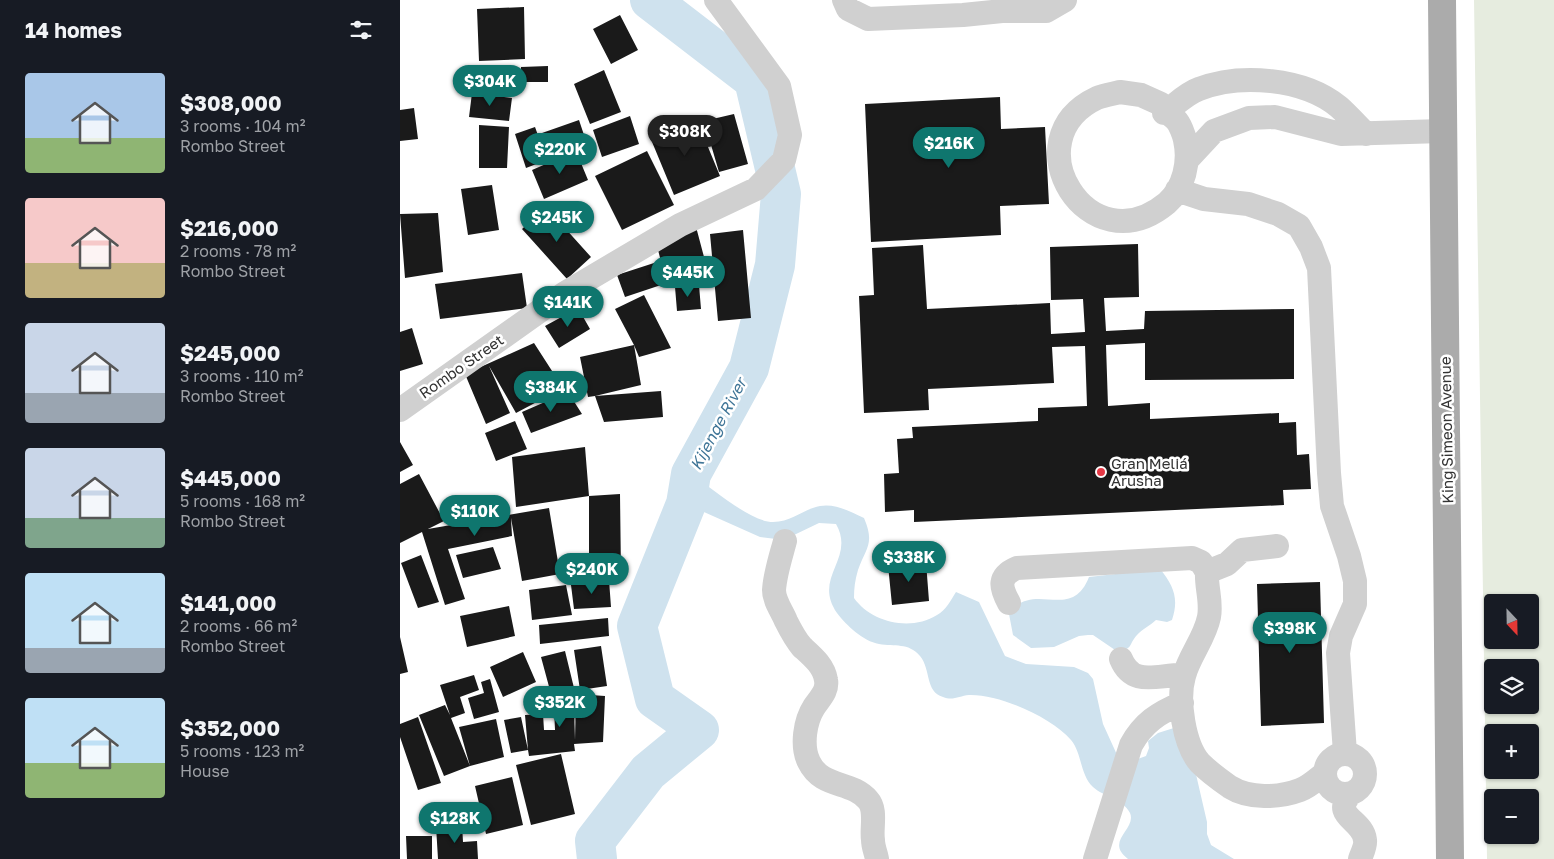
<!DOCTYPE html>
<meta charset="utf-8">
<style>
:root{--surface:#171b24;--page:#242831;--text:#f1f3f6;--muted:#9ea1a6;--accent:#0f766e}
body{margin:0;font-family:"Golos Text",sans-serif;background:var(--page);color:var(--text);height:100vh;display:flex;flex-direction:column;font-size:19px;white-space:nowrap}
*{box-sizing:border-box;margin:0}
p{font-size:16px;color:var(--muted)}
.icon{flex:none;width:28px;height:28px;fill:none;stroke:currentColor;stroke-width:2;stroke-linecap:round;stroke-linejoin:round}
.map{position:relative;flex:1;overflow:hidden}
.sheet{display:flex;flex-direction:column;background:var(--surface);width:400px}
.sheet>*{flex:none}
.needle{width:32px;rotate:158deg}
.controls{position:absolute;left:1084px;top:594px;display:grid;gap:10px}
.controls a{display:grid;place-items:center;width:55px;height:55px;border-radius:5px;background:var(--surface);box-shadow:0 1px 4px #0004;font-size:25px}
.price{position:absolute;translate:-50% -42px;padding:0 11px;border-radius:18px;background:var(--accent);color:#fff;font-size:16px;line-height:32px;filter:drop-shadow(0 1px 2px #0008)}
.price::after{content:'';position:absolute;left:50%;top:30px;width:15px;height:11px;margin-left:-8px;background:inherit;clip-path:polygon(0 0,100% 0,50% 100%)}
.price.active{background:#222;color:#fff}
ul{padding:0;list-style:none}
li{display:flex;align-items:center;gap:15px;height:125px;padding:0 25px}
li span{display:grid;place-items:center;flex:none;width:140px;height:100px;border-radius:5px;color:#555}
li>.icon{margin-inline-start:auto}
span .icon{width:60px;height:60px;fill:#fffc;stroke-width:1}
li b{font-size:21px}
h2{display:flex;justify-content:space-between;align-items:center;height:60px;padding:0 25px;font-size:21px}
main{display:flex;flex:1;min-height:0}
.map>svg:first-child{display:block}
.green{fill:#e6ecdf;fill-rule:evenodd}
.water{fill:#cfe2ee}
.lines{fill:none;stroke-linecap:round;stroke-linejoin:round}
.river{stroke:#cfe2ee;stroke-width:40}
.building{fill:#1a1a1a}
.minor{stroke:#d0d0d0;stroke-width:24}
.major{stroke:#ababab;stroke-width:28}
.poi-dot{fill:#e63946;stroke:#fff;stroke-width:2}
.labels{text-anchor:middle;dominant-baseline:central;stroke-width:5;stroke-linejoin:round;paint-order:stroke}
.street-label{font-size:15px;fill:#333;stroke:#fff}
.poi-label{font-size:15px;fill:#333;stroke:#fff;text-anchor:start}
.water-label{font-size:16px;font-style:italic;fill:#3f7597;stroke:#fff}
</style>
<main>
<section class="sheet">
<h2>14 homes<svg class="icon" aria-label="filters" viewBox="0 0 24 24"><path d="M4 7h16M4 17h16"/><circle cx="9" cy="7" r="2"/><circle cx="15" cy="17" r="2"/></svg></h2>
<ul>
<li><span style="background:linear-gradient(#a9c7e8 65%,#8fb573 0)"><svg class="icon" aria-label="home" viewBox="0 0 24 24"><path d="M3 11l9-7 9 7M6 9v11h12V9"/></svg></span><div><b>$308,000</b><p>3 rooms · 104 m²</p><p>Rombo Street</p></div></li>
<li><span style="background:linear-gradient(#f6c9c9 65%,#c2b280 0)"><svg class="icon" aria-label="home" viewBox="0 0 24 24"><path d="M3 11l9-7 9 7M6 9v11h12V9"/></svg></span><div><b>$216,000</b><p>2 rooms · 78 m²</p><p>Rombo Street</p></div></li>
<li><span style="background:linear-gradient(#c9d6e8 70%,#9aa5b1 0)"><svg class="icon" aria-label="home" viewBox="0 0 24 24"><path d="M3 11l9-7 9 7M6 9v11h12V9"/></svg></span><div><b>$245,000</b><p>3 rooms · 110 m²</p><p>Rombo Street</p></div></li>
<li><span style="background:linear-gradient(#c9d6e8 70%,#7fa58c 0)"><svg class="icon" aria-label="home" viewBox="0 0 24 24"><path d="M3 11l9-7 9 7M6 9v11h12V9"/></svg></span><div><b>$445,000</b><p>5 rooms · 168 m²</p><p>Rombo Street</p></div></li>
<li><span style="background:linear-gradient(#bfe0f5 75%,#9aa5b1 0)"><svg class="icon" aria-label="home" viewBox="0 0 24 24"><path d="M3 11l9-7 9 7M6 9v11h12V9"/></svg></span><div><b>$141,000</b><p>2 rooms · 66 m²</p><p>Rombo Street</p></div></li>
<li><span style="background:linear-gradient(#bfe0f5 65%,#8fb573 0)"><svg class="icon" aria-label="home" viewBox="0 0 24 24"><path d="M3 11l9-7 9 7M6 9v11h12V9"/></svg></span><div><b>$352,000</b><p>5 rooms · 123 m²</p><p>House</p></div></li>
</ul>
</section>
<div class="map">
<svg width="1154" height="859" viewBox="0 0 1154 859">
<rect width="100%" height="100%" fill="#fff"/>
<path class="green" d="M1074,0H1154V859H1087ZM1092,602H1130V640H1092ZM1092,668H1130V705H1092ZM1092,732H1130V770H1092ZM1092,798H1130V835H1092Z"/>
<path class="water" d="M291,474C311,487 350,522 373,522C392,522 403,509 420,506C435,503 451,512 464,518C475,544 466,547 458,570C455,580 454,588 454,598C471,622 510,632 537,615C546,610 551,600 556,592L579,602L605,656L626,664L674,667L688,673L693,679L703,724L718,757L735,760L746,756L749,748L748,741L758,733L777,727L795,770L807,822V834L811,845L834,859H728C704,841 737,829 730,813C723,799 704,797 693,787C680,775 682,753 671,740C651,717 599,694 569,695C559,696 553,701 543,697C525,692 531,669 520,656C508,642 495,647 479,644C463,641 447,626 437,613C412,577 456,559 436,524L419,523L394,535L376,539L360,537L286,504Z
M760,569C774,586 779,599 772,620L767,622L756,620C750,626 742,629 737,635C728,645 734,648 718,652L693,635H688L679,636L654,647L631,648L613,635L609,614C633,579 671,623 689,577Z"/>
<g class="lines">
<path class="river" d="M197,859L195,841L248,772L299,730L255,699L237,626L286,504L291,474L349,368L375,265L381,194L354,80L250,0"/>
</g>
<path class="building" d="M124,7L125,59L79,61L77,9Z
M220,15L238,50L211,64L193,29Z
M148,66V82H121V67Z
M204,70L221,112L190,124L174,84Z
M67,71L115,76L113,93L65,88Z
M72,93L112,98L109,121L69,117Z
M600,97L601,129L645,127L649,204L600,206L601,235L471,242L465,104Z
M14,108L18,139L0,141V110Z
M334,114L348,164L319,172L304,121Z
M230,116L239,144L202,157L193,130Z
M296,118L320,176L274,195L250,137Z
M179,120L185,138L149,151L142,133Z
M79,125L109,127L107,168H79Z
M135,127L147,160L126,168L115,134Z
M176,151L188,180L144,199L132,170Z
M247,151L274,205L222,230L195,176Z
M92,185L99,230L68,235L61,189Z
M146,207L191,257L167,279L122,229Z
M38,213L43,272L5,278L0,214Z
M295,223L308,272L267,284L254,235Z
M343,230L351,318L318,321L310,234Z
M738,244L739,297L704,298L706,331L744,329L745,311L894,309V379L745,380V343L706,345L708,406L750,403V419L879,413V423L896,422L897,455L909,454L911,489L883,490L884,505L514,522V510L485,512L484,474L499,473L497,439L513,438L512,427L638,421V408L687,406L685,346L652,347L654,383L528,389L529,410L464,413L459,296L474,295L472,248L523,245L527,309L650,303L651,334L685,332L683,299L651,300L650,247Z
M254,263L261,285L225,297L217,275Z
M122,273L127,308L40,319L35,284Z
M299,285L301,309L277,311L275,287Z
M244,295L271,348L239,357L234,345L241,385L195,396L261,391L263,417L204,422L195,396L188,397L180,357L234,345L215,309Z
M178,308L190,329L159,348L145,326Z
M12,328L23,364L0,371V332Z
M134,343L163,388L116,413L89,366L110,413L86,424L65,374Z
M168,392L182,414L131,433L122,412Z
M115,421L127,449L96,461L85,433Z
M0,442L13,465L0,472Z
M185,447L189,496L116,507L112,457Z
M19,474L44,521L28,529L149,508L160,574L122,581L111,518L112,536L48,549L65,599L45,605L22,532L0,543V484Z
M220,494L221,573L189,574V496Z
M93,547L101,569L63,578L56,555Z
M21,555L39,602L18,608L1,563Z
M526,562L529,601L492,605L488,565Z
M209,580L211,607L174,609L171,585Z
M920,582L924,723L861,726L857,584Z
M166,585L172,615L132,620L129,590Z
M109,606L115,636L67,647L60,616Z
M208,618L209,636L140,644L139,625Z
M0,637L8,672L0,674Z
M201,646L207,686L180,690L174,650Z
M165,651L174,688L151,694L141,657Z
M123,652L136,682L103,697L90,667Z
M74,675L79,690L60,697L65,713L51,718L70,766L44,776L19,715L45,705L50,715L40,685Z
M90,679L99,712L74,719L68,698L84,693L81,682Z
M176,694L205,696L203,742L174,744L175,751L129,756L128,750L111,753L104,720L121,717L128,750L125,715L143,714L144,730H155L154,707L174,706L175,740Z
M18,717L41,783L18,790L0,737V724Z
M96,719L104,757L70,766L59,727Z
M161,754L175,814L131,825L116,765Z
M112,777L123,825L86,834L75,786Z
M62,824L63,842L77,841L78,859H38L36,826Z
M6,836H32V859H7Z"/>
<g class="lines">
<path class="minor" d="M444,0L448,9L468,19L563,15L602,11H646L665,0
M720,92L741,95L761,104C765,114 770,113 776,120C780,124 784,135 785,140C790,162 784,188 767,203C689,268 610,139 697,98C704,95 712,94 720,92Z
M764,113C775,105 787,93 799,89C840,73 904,78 939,107C948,115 957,125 966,134
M787,160L814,131L849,118L875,117L941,134L1043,131
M777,190L804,199L848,204L878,214L899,226L911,247L919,268L929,473L932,506L949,556L955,581V604L941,636L938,653L945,753
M0,410L165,293L280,225L356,189L384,160L390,135L379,86L316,0
M385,541C381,556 375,574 374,590C374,601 382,611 386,621C391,631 395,639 402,647C413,657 424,666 426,680C428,691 420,698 414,707C405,721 401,746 409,762C422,789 451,780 468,800C477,810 471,828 473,840C473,847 476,853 477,859
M877,546L842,550L827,564L807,572C806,587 812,602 809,617C805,638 789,656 784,676C777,700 784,745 800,763C809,772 820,780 830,787C849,799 879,798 900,790C909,787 917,779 925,773
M609,603C600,587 598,576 617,568L792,558L801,562L807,572
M721,659C733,688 758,674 784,675
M925 774a20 20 0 1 1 40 0a20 20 0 1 1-40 0Z
M951,793C930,817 963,819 965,840C966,846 962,853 960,859
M695,859L731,745C743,723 758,713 782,703"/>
<path class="major" d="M1042,0L1050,859"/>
</g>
<circle class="poi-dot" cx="701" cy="472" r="5"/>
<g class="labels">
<g class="street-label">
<text transform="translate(61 366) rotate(-35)">Rombo Street</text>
<text transform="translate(1046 430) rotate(-91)">King Simeon Avenue</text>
</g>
<g class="poi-label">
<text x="711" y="463">Gran Meliá<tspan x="711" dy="17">Arusha</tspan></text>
</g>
<g class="water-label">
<text transform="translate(318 424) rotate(-62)">Kijenge River</text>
</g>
</g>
</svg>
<div class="controls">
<a><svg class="needle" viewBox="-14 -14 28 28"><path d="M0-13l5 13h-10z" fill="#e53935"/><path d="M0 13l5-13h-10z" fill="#9ea1a6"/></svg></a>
<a><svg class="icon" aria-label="layers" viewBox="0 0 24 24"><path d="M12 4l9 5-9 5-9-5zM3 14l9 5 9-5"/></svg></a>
<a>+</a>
<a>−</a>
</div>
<b class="price" style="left:90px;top:107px">$304K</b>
<b class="price active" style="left:285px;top:157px">$308K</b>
<b class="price" style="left:549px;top:169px">$216K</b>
<b class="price" style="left:160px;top:175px">$220K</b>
<b class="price" style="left:157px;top:243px">$245K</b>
<b class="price" style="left:288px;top:298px">$445K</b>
<b class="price" style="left:168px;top:328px">$141K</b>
<b class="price" style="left:151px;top:413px">$384K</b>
<b class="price" style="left:75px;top:537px">$110K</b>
<b class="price" style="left:509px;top:583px">$338K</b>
<b class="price" style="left:192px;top:595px">$240K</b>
<b class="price" style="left:890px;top:654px">$398K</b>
<b class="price" style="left:160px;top:728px">$352K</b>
<b class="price" style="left:55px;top:844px">$128K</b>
</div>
</main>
